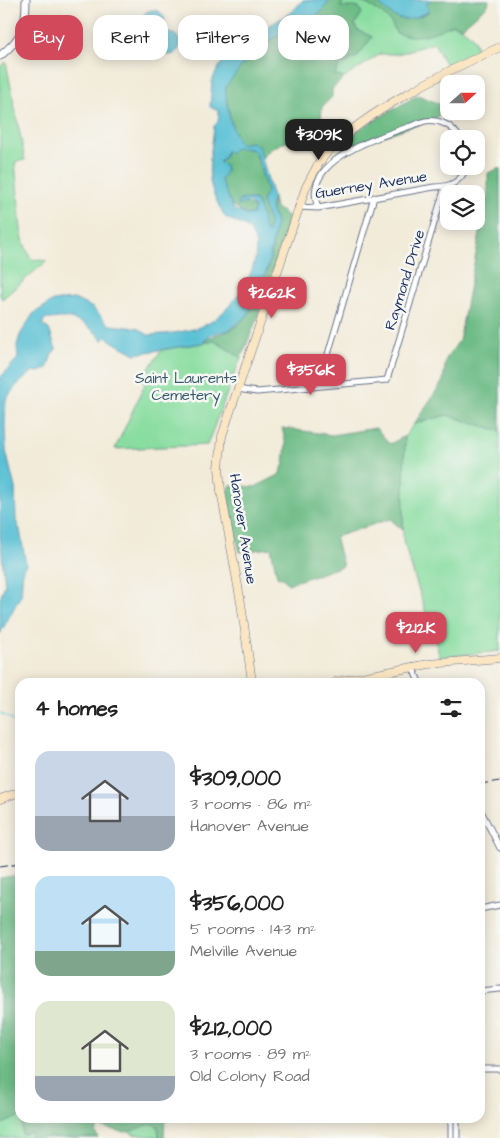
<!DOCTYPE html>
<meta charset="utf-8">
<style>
:root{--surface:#fff;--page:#f2f2f2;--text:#222;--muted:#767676;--accent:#d1495b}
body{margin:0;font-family:"Architects Daughter",sans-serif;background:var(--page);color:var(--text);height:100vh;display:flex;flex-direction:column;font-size:19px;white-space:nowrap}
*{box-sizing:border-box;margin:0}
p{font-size:16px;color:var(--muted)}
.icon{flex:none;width:28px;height:28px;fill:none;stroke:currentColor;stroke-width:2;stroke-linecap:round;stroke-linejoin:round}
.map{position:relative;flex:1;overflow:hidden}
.panel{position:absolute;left:15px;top:678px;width:470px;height:445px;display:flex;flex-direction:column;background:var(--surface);border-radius:15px;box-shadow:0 2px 12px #0003}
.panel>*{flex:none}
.banner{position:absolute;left:15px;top:15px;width:470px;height:45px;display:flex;gap:10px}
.needle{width:32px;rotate:69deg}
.buttons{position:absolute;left:440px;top:75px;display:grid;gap:10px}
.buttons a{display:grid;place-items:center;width:45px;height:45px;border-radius:10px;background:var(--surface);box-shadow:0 2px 12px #0003;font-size:25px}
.price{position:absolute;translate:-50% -42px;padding:0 11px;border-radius:10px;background:var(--accent);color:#fff;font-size:16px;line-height:32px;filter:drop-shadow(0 1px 2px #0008)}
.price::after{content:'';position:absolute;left:50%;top:30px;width:15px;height:11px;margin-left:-8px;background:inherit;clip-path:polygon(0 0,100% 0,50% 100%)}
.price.selected{background:#222;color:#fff}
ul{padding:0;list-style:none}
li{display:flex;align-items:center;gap:15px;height:125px;padding:0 20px}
li span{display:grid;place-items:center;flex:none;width:140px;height:100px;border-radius:15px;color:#555}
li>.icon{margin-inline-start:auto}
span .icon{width:60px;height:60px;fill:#fffc;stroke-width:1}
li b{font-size:21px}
h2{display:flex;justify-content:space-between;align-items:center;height:60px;padding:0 20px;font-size:21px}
.chip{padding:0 18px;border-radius:15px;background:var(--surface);box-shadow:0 2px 12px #0003;font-size:18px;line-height:45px}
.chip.selected{background:var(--accent);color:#fff}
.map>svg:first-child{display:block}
.green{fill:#89dda0;stroke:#52867f}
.forest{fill:#6ebc86;stroke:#447672}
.water{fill:#58c0d4;stroke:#3a7899;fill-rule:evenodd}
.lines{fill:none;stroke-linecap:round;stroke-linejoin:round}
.stream{stroke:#58c0d4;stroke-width:1}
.minor-casing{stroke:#667189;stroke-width:7}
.tertiary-casing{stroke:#667189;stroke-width:9}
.secondary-casing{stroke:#667189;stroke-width:9}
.minor{stroke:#fff;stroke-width:5}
.tertiary{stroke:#fff;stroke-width:7}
.secondary{stroke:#fbe6c4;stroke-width:8}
.rail{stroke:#1b2f5e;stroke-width:1;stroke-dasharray:8 4;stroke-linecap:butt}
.labels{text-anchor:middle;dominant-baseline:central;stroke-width:5;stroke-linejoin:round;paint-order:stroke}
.street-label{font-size:15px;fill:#1b2f5e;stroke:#f6f6f2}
.park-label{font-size:15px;fill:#365a6e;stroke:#f6f6f2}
</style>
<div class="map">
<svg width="500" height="1138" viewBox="0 0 500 1138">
<rect width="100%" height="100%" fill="#f6f6f2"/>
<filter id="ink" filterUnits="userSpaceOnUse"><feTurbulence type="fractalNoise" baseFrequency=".02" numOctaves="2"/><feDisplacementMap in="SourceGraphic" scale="10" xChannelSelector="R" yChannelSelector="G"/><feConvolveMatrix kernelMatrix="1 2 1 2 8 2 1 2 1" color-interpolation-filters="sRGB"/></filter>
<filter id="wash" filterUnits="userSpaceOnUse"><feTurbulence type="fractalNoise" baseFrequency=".0096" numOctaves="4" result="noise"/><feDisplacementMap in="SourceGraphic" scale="20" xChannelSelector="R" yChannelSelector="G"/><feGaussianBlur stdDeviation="1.12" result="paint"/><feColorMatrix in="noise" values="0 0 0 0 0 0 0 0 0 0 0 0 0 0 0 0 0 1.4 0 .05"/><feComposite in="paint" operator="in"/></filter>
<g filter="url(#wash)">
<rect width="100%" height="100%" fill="#f2ebd9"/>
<path class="green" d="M343,0C365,0 388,10 396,33C420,40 431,33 453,24C469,31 475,36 478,53L448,69L434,43L397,54H380L344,78L335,75L339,66L357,57L372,37L357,30L341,7Z
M6,62L25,160L15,162L21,230L24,243L31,259L47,261L2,299L0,295V67Z
M215,341L241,357L207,445L115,449L145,384L142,378L162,350Z
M447,415L500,431V651L440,657L403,540L405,436L414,424Z
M16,1116L27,1118L31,1121L22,1134L32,1132L30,1138H0V1125Z
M154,1124L158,1127L159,1137L132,1134L130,1131L141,1125Z"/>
<path class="forest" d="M331,0H343L341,7H359L362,13L355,24L357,30L372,37L357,57L339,66L335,75L344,78L332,89V97L322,107L321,120L304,139C286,141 273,144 262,158L259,147L248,142L242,144L237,141L234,135L225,94L227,83L249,56L288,28L316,17Z
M360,0H374L404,19L418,17L429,12L426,4L432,0H489L488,5L462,27L453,24C431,34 420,40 396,33C390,14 375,10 360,0Z
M418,95L440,104L438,117L343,150L342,144L361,128Z
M235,148L252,149L256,153L267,191L270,229L268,232L265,231C264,224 260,206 256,201L251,199L240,200L256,209L251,215C233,212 226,198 221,180L226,171L225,165L219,162L224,158L227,150Z
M500,168V431L447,415L414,424L443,381L446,359L459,341L488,192V173Z
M273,198L275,207L289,217L256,321L241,358L215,341L202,343C214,333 218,336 230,330C258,316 271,264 274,235C276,221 269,210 273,198Z
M282,428L332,435L376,428L390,444L405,436L403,530L390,519L335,537L343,566L288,584L284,579L277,576L271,548L240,552L226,496L230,485L255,487L279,475L284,464L286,444Z
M20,875V1116L0,1125V878Z
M27,1118H165L164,1138L159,1137L158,1127L154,1124C144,1125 140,1128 131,1131C121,1134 110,1128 99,1126L95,1132L98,1138H30L31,1132L22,1135V1122L31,1121Z"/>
<path class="water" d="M303,0H331L316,17L288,28L249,56L226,87C225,99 232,139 242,144L251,142L259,147L273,198L270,205L276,223L269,264L248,315L229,330L212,334L202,343L135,354C125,347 114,345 106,336L103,341C94,329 81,320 65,318C58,317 52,320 45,319L42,325L49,329L56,349L52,354L47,369L39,372L33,371L16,386L6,399L5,426L6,451L15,488L16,521L20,530L26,565L23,568L21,595L0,634V599L5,584L0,536V378L18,358L17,345L20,335L33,314L53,301L74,299L93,308L110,325L138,328L148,335C167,334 192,332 209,323C233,309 269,261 251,232C245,224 233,222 225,217C202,177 210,168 214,126L218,122L219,111L210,107L212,80L222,62L250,37L292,12ZM235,148L252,149L256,153L267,191L262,202L269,222L268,232L265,231C264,224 260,206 256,201L246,199L238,202V206L248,202L255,208L253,214L246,215L234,210L221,180L226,171L225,165L219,162L224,158L227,150L230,153Z
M374,0H432L426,4L429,11C399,27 396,18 374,0Z
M141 22a12 12 0 1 1 24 0a12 12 0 1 1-24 0Z
M118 38a12 12 0 1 1 24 0a12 12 0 1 1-24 0Z
M158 44a11 11 0 1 1 22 0a11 11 0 1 1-22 0Z"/>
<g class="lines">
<path class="stream" d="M0,713L11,719L20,731"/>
</g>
</g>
<g filter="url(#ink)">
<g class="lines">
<defs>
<path id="minor" d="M298,207L318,208L434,187C452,187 460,182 468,166
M318,208C298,156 391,134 425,121C439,119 453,125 460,139
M319,385L374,197
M237,389L257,392L387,380L445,187
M412,666L419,682
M480,809L500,848
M480,909L500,905
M480,991L500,989
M480,1069H500
M451,1138V1118
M457,1138V1118"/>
<path id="tertiary" d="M0,56C22,38 26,28 26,0"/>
<path id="secondary" d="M252,682L241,603L221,491L219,468L222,436L306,187C311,178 315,169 321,160C351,118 451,69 500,47
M336,682L429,664L500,658
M0,799L20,792"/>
</defs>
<use href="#minor" class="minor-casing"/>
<use href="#tertiary" class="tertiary-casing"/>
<use href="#secondary" class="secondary-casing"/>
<use href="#minor" class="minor"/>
<use href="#tertiary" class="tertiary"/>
<use href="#secondary" class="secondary"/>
<path class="rail" d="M480,784L500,781
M0,866L20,863"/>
</g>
</g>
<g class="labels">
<g class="street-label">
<text transform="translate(371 185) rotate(-9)">Guerney Avenue</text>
<text transform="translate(405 280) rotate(-73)">Raymond Drive</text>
<text transform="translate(243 529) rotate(81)">Hanover Avenue</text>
</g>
<g class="park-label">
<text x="186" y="378">Saint Laurents<tspan x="186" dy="17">Cemetery</tspan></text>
</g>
</g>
</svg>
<div class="buttons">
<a><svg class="needle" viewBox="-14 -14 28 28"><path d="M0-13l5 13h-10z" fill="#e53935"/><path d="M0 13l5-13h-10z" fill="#767676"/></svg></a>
<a><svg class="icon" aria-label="locate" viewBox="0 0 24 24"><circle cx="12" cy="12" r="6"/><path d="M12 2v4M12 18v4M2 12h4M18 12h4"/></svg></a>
<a><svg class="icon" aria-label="layers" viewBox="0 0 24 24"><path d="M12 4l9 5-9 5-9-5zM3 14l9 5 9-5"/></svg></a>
</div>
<b class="price selected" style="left:319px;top:161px">$309K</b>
<b class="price" style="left:272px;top:319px">$262K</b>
<b class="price" style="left:311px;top:396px">$356K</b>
<b class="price" style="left:416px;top:654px">$212K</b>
<div class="banner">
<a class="chip selected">Buy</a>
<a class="chip">Rent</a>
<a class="chip">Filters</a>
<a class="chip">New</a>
</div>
<section class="panel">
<h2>4 homes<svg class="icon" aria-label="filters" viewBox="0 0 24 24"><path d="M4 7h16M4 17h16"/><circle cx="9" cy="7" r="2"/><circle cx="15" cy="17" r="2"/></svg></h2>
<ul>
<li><span style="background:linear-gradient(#c9d6e8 65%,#9aa5b1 0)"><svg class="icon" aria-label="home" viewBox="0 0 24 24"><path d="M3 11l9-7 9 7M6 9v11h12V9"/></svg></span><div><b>$309,000</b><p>3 rooms · 86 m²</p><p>Hanover Avenue</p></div></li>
<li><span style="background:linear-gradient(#bfe0f5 75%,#7fa58c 0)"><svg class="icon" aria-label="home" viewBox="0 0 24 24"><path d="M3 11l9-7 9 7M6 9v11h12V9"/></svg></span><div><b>$356,000</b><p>5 rooms · 143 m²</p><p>Melville Avenue</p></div></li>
<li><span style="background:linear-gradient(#dfe7d0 75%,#9aa5b1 0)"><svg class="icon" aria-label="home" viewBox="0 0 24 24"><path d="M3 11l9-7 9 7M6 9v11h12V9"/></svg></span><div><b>$212,000</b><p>3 rooms · 89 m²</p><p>Old Colony Road</p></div></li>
</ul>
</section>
</div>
